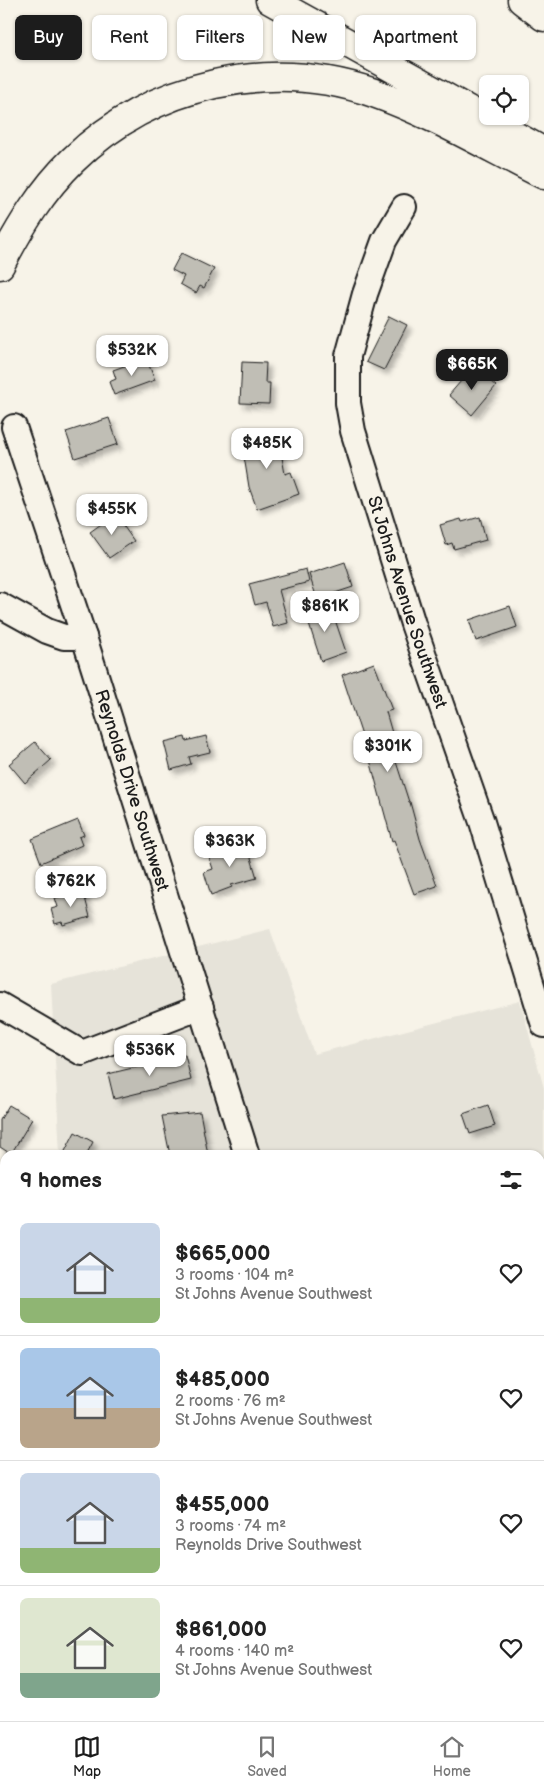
<!DOCTYPE html>
<meta charset="utf-8">
<style>
:root{--surface:#fff;--page:#f6f6f6;--text:#222;--muted:#767676;--line:#e0e0e0;--accent:#1c1c1c}
body{margin:0;font-family:"Balsamiq Sans",sans-serif;background:var(--page);color:var(--text);height:100vh;display:flex;flex-direction:column;font-size:19px;white-space:nowrap}
*{box-sizing:border-box;margin:0}
p{font-size:16px;color:var(--muted)}
.icon{flex:none;width:28px;height:28px;fill:none;stroke:currentColor;stroke-width:2;stroke-linecap:round;stroke-linejoin:round}
.map{position:relative;flex:1;overflow:hidden}
.sheet{position:absolute;left:0px;top:1150px;width:545px;height:571px;display:flex;flex-direction:column;background:var(--surface);border-radius:15px 15px 0 0;box-shadow:0 1px 4px #0004}
.sheet>*{flex:none}
.guide{position:absolute;left:15px;top:15px;width:515px;height:45px;display:flex;gap:10px}
.controls{position:absolute;left:479px;top:75px;display:grid;gap:10px}
.controls a{display:grid;place-items:center;width:50px;height:50px;border-radius:8px;background:var(--surface);box-shadow:0 1px 4px #0004;font-size:25px}
.price{position:absolute;translate:-50% -42px;padding:0 11px;border-radius:10px;background:#fff;color:#222;font-size:16px;line-height:32px;filter:drop-shadow(0 1px 2px #0008)}
.price::after{content:'';position:absolute;left:50%;top:30px;width:15px;height:11px;margin-left:-8px;background:inherit;clip-path:polygon(0 0,100% 0,50% 100%)}
.price.current{background:var(--accent);color:#fff}
ul{padding:0;list-style:none}
li{display:flex;align-items:center;gap:15px;height:125px;padding:0 20px}
li+li{border-top:1px solid var(--line)}
li span{display:grid;place-items:center;flex:none;width:140px;height:100px;border-radius:8px;color:#555}
li>.icon{margin-inline-start:auto}
span .icon{width:60px;height:60px;fill:#fffc;stroke-width:1}
li b{font-size:21px}
h2{display:flex;justify-content:space-between;align-items:center;height:60px;padding:0 20px;font-size:21px}
.pill{padding:0 18px;border-radius:8px;background:var(--surface);box-shadow:0 1px 4px #0004;font-size:18px;line-height:45px}
.pill.current{background:var(--accent);color:#fff}
.dock{display:flex;justify-content:space-around;align-items:center;height:70px;border-top:1px solid var(--line);background:var(--surface);font-size:14px;color:var(--muted)}
.dock a{display:grid;justify-items:center;gap:2px}
.dock .current{color:var(--accent)}
.map>svg:first-child{display:block}
.built{fill:#e6e3d9}
.building{fill:#c0beb5;stroke:#1c1c1c;filter:url(#shadow)}
.lines{fill:none;stroke-linecap:round;stroke-linejoin:round}
.minor-casing{stroke:#1c1c1c;stroke-width:28}
.highway-casing{stroke:#1c1c1c;stroke-width:31}
.minor{stroke:#f7f3e8;stroke-width:24}
.highway{stroke:#f7f3e8;stroke-width:28}
.labels{text-anchor:middle;dominant-baseline:central;stroke-width:4;stroke-linejoin:round;paint-order:stroke}
.street-label{font-size:18px;fill:#1c1c1c;stroke:#f7f3e8}
</style>
<div class="map">
<svg width="544" height="1721" viewBox="0 0 544 1721">
<defs>
<filter id="shadow"><feDropShadow dx="4.5" dy="4.5" stdDeviation="2.5" flood-color="#0004"/></filter>
</defs>
<rect width="100%" height="100%" fill="#f7f3e8"/>
<filter id="ink" filterUnits="userSpaceOnUse"><feTurbulence type="fractalNoise" baseFrequency=".02" numOctaves="2"/><feDisplacementMap in="SourceGraphic" scale="10" xChannelSelector="R" yChannelSelector="G"/><feConvolveMatrix kernelMatrix="1 2 1 2 8 2 1 2 1" color-interpolation-filters="sRGB"/></filter>
<g filter="url(#ink)">
<path class="built" d="M270,929L314,1054L520,1001L544,1088V1516L540,1523V1155H60L51,984Z
M540,1535L544,1537V1721H11L13,1716H540Z"/>
<path class="building" d="M181,253L214,269L204,288L200,286L196,293L180,284L184,276L172,270Z
M389,316L407,325L384,370L366,362Z
M146,358L155,380L114,395L109,382L116,379L113,370Z
M242,362L266,363L265,383H270L269,404L240,403Z
M473,367L496,386L472,415L449,395Z
M109,418L118,444L75,458L66,432Z
M277,430L285,474L291,472L299,494L257,509L249,487L241,438Z
M115,514L134,541L109,558L90,532Z
M480,517L486,540L454,549L452,543L446,545L440,525L461,519L462,522Z
M345,562L353,587L317,599L309,574Z
M306,569L309,582L279,590L288,623L273,627L266,602L255,605L249,584Z
M330,605L346,652L321,661L305,612Z
M510,606L517,627L476,641L469,620Z
M374,663L392,710L386,712L392,733L387,734L409,802H410L420,839L437,886L414,894L394,840L392,841L370,760L342,675Z
M206,736L210,752L189,757L191,764L171,770L164,742L185,737L186,741Z
M35,742L51,760L25,783L9,764Z
M78,820L84,835L79,837L82,845L41,863L32,839Z
M246,841L257,878L231,885L232,887L211,895L204,872L213,869L208,854Z
M83,890L90,917L63,925L62,922L55,924L51,909L58,907L55,898Z
M185,1055L191,1080L114,1099L108,1074Z
M9,1105L32,1119L11,1154L0,1147V1120Z
M488,1105L495,1126L470,1134L463,1114Z
M200,1112L208,1155H170L162,1116Z
M75,1132L93,1142L86,1155H63Z"/>
<g class="lines">
<defs>
<g id="minor">
<path id="s1" d="M404,207L384,241L365,294L348,356V403L353,431L413,624L482,822L544,1025"/>
<path id="s2" d="M14,427L84,637L247,1155"/>
<path d="M0,605L47,631L64,637H84"/>
<path d="M0,1005L82,1053L201,1007"/>
<path d="M0,1209L5,1211"/>
<path d="M540,1324L544,1312"/>
<path d="M540,1341L544,1343"/>
<path d="M540,1519L544,1521"/>
<path d="M291,1716L292,1721"/>
<path d="M25,1721L27,1716"/>
<path d="M241,1721V1716"/>
</g>
<path id="highway" d="M270,0L544,152
M522,0L544,17
M0,265C20,227 42,190 73,160C152,83 270,57 374,93C431,113 490,148 544,175"/>
</defs>
<use href="#minor" class="minor-casing"/>
<use href="#highway" class="highway-casing"/>
<use href="#minor" class="minor"/>
<use href="#highway" class="highway"/>
</g>
</g>
<g class="labels">
<g class="street-label">
<text stroke="none"><textPath href="#s1" startOffset="415">St Johns Avenue Southwest</textPath></text>
<text stroke="none"><textPath href="#s2" startOffset="382">Reynolds Drive Southwest</textPath></text>
</g>
</g>
</svg>
<div class="controls">
<a><svg class="icon" aria-label="locate" viewBox="0 0 24 24"><circle cx="12" cy="12" r="6"/><path d="M12 2v4M12 18v4M2 12h4M18 12h4"/></svg></a>
</div>
<b class="price" style="left:132px;top:377px">$532K</b>
<b class="price current" style="left:472px;top:391px">$665K</b>
<b class="price" style="left:267px;top:470px">$485K</b>
<b class="price" style="left:112px;top:536px">$455K</b>
<b class="price" style="left:325px;top:633px">$861K</b>
<b class="price" style="left:388px;top:773px">$301K</b>
<b class="price" style="left:230px;top:868px">$363K</b>
<b class="price" style="left:71px;top:908px">$762K</b>
<b class="price" style="left:150px;top:1077px">$536K</b>
<div class="guide">
<a class="pill current">Buy</a>
<a class="pill">Rent</a>
<a class="pill">Filters</a>
<a class="pill">New</a>
<a class="pill">Apartment</a>
</div>
<section class="sheet">
<h2>9 homes<svg class="icon" aria-label="filters" viewBox="0 0 24 24"><path d="M4 7h16M4 17h16"/><circle cx="9" cy="7" r="2"/><circle cx="15" cy="17" r="2"/></svg></h2>
<ul>
<li><span style="background:linear-gradient(#c9d6e8 75%,#8fb573 0)"><svg class="icon" aria-label="home" viewBox="0 0 24 24"><path d="M3 11l9-7 9 7M6 9v11h12V9"/></svg></span><div><b>$665,000</b><p>3 rooms · 104 m²</p><p>St Johns Avenue Southwest</p></div><svg class="icon" aria-label="heart" viewBox="0 0 24 24"><path d="M12 20l-8-8c-3-5 5-10 8-4 3-6 11-1 8 4z"/></svg></li>
<li><span style="background:linear-gradient(#a9c7e8 60%,#b9a48a 0)"><svg class="icon" aria-label="home" viewBox="0 0 24 24"><path d="M3 11l9-7 9 7M6 9v11h12V9"/></svg></span><div><b>$485,000</b><p>2 rooms · 76 m²</p><p>St Johns Avenue Southwest</p></div><svg class="icon" aria-label="heart" viewBox="0 0 24 24"><path d="M12 20l-8-8c-3-5 5-10 8-4 3-6 11-1 8 4z"/></svg></li>
<li><span style="background:linear-gradient(#c9d6e8 75%,#8fb573 0)"><svg class="icon" aria-label="home" viewBox="0 0 24 24"><path d="M3 11l9-7 9 7M6 9v11h12V9"/></svg></span><div><b>$455,000</b><p>3 rooms · 74 m²</p><p>Reynolds Drive Southwest</p></div><svg class="icon" aria-label="heart" viewBox="0 0 24 24"><path d="M12 20l-8-8c-3-5 5-10 8-4 3-6 11-1 8 4z"/></svg></li>
<li><span style="background:linear-gradient(#dfe7d0 75%,#7fa58c 0)"><svg class="icon" aria-label="home" viewBox="0 0 24 24"><path d="M3 11l9-7 9 7M6 9v11h12V9"/></svg></span><div><b>$861,000</b><p>4 rooms · 140 m²</p><p>St Johns Avenue Southwest</p></div><svg class="icon" aria-label="heart" viewBox="0 0 24 24"><path d="M12 20l-8-8c-3-5 5-10 8-4 3-6 11-1 8 4z"/></svg></li>
</ul>
</section>
</div>
<nav class="dock">
<a class="current"><svg class="icon" aria-label="map" viewBox="0 0 24 24"><path d="M3 6l6-2 6 2 6-2v14l-6 2-6-2-6 2zM9 4v14M15 6v14"/></svg>Map</a>
<a><svg class="icon" aria-label="saved" viewBox="0 0 24 24"><path d="M7 4h10v16l-5-4-5 4z"/></svg>Saved</a>
<a><svg class="icon" aria-label="home" viewBox="0 0 24 24"><path d="M3 11l9-7 9 7M6 9v11h12V9"/></svg>Home</a>
</nav>
